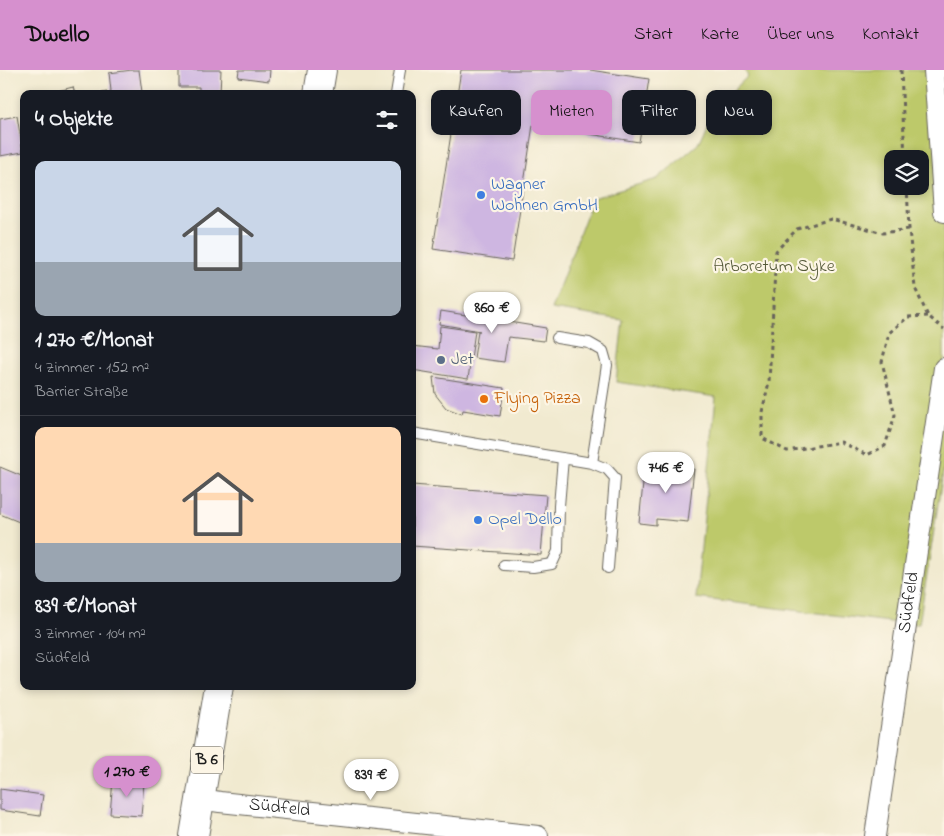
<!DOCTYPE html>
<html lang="de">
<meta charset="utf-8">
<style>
:root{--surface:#171b24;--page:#20242c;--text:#f1f3f6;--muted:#9ea1a6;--line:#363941;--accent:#d690ce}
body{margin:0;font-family:"Indie Flower",sans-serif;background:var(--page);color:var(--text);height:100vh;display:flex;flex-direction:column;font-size:19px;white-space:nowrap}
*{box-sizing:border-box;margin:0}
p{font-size:16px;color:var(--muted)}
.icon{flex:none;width:28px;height:28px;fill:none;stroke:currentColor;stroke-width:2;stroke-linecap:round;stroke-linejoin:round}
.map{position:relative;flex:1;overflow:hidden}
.drawer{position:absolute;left:20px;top:20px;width:396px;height:600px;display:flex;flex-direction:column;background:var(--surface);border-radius:10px;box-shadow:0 2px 8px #0003}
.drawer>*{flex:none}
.guide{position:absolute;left:431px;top:20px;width:438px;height:45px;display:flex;gap:10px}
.buttons{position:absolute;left:884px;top:80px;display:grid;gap:10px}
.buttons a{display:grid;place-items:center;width:45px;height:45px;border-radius:10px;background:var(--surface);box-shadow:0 2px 8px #0003;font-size:25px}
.price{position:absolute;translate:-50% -42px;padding:0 11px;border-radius:18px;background:#fff;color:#222;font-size:16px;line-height:32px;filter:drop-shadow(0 1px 2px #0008)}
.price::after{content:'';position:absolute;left:50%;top:30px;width:15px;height:11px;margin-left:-8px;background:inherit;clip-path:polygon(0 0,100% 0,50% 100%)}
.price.on{background:var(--accent);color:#111}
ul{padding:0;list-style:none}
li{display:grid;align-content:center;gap:10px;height:265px;padding:0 15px}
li+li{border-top:1px solid var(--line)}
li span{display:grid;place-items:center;height:155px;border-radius:10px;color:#555}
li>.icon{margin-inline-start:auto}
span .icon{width:90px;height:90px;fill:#fffc;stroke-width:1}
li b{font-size:21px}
h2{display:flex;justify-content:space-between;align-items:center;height:60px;padding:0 15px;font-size:21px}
.tag{padding:0 18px;border-radius:10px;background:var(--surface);box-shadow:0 2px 8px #0003;font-size:18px;line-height:45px}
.tag.on{background:var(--accent);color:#111}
header{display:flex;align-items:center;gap:30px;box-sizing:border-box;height:70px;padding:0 25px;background:var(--accent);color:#111}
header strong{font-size:24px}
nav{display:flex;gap:28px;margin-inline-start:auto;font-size:18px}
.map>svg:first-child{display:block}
.green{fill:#bdc96b;stroke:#6c7244;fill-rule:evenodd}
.building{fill:#ceb6e1}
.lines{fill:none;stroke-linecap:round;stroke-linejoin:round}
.lane-casing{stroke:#67645b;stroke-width:12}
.street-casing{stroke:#67645b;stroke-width:22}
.primary-casing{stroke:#67645b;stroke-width:30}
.path{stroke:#67645b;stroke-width:3;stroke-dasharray:4 4;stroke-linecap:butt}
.lane{stroke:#fff;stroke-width:10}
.street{stroke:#fff;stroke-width:20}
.primary{stroke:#fff;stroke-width:28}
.shop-dot{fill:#3f7fe0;stroke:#fcf5e5;stroke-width:2}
.service-dot{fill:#5c6f8a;stroke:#fcf5e5;stroke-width:2}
.food-dot{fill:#e8710a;stroke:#fcf5e5;stroke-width:2}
.labels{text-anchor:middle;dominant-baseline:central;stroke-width:4.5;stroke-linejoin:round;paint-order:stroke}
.shield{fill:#fcf5e5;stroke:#5f5d58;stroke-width:1}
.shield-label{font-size:16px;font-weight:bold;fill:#1c1c1c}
.shop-label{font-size:18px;fill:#366cbe;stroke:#fcf5e5;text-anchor:start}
.park-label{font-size:18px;fill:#545938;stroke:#fcf5e5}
.service-label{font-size:18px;fill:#4e5e75;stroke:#fcf5e5;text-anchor:start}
.food-label{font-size:18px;fill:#c56008;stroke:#fcf5e5;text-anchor:start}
.street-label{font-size:18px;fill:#1c1c1c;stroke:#fcf5e5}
</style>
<header>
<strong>Dwello</strong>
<nav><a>Start</a><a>Karte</a><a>Über uns</a><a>Kontakt</a></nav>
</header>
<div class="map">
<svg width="944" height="766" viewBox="0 0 944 766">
<rect width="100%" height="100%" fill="#fcf5e5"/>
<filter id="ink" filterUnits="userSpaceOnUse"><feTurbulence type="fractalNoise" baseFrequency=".02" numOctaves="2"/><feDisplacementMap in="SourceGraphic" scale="10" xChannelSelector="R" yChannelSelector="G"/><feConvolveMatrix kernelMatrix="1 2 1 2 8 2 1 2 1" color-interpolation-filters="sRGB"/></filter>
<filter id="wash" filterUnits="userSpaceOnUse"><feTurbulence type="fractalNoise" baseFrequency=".0096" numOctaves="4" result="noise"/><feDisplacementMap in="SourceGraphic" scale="20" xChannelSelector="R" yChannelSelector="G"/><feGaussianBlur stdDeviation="1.12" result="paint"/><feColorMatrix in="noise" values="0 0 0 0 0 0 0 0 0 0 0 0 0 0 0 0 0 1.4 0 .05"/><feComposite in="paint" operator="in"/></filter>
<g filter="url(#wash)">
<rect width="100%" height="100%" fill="#f1ead0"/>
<path class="green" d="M744,0H944V396L919,554L898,553L696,528L716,327L616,312L623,250L551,239L593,128L657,109L698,74L713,40L748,6ZM892,89H920V116H892Z"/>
<g id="blocks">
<path class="building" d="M132,0H139L142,22L129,24H102V23L111,21L109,3Z
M179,0H221L220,24H199V17H179Z
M239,0H270L269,11L238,7Z
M461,0H590L649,9L639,72L533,55L512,191L433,179Z
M73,17L75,24H50V23Z
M17,46L23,82L0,86V49Z
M441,241L546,258L544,271L508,267L504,292L474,288L478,261H480L439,254Z
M440,256L475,261L468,309L412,300V276L438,279Z
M433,307L504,318L500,346L463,340L462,344L446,338L435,324Z
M645,394L694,399L688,452L656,449V455L639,453Z
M0,397L24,407V454L0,444Z
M412,415L546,425L541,485L412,476Z
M113,710L144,713L141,746L110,744Z
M0,719L43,725L40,746L0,740Z"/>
</g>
</g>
<g filter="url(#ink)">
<use href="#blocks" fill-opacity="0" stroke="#67645b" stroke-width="1"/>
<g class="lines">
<defs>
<path id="lane" d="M396,24L400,0
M557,268L589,273L603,281L607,295L592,393
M412,363L592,393L607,399L615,408L608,498
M504,495L533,497L552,494L558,481L559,436L563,388"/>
<g id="street">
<path d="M934,0L944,142"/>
<path id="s1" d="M200,729L220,732L538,766"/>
<path id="s2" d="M875,766L944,298"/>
</g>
<path id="primary" d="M318,24L322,0
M194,766L219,616"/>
</defs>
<use href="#lane" class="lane-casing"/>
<use href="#street" class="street-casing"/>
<use href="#primary" class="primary-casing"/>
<path class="path" d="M901,0L905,89
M907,116L909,159L915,218L928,246L944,259
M909,159L883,163L831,149L797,159L776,181L769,312L762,342V368L787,381L841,372L867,385L885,376L895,345L882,292L889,263L908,247L928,246"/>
<use href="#lane" class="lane"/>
<use href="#street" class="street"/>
<use href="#primary" class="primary"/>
</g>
</g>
<g class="shop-dot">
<circle cx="481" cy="125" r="5"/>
<circle cx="478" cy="450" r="5"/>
</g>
<circle class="service-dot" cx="441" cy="290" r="5"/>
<circle class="food-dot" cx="484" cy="329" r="5"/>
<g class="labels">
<rect class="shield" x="191" y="676.5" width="32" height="27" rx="4"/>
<g class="shield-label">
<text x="207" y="690">B 6</text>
</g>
<g class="shop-label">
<text x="491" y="115">Wagner<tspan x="491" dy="21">Wohnen GmbH</tspan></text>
<text x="488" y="450">Opel Dello</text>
</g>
<g class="park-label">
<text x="774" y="197">Arboretum Syke</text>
</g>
<g class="service-label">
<text x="451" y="290">Jet</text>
</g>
<g class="food-label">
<text x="494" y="329">Flying Pizza</text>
</g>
<g class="street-label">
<text stroke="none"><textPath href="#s2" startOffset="236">Südfeld</textPath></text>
<text stroke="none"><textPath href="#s1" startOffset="80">Südfeld</textPath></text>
</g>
</g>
</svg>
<div class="buttons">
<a><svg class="icon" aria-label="layers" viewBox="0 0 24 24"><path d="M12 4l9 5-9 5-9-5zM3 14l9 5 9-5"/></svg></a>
</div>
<b class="price" style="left:492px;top:264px">860 €</b>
<b class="price" style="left:666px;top:424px">746 €</b>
<b class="price on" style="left:127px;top:728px">1 270 €</b>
<b class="price" style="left:371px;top:731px">839 €</b>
<div class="guide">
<a class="tag">Kaufen</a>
<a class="tag on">Mieten</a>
<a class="tag">Filter</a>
<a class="tag">Neu</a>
</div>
<section class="drawer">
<h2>4 Objekte<svg class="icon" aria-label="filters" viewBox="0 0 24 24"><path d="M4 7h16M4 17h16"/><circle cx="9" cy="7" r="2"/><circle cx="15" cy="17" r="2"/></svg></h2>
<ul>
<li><span style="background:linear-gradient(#c9d6e8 65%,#9aa5b1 0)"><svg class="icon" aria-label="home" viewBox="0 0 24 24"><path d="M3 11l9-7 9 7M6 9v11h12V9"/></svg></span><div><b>1 270 €/Monat</b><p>4 Zimmer · 152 m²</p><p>Barrier Straße</p></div></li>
<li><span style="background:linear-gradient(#ffd9b3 75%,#9aa5b1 0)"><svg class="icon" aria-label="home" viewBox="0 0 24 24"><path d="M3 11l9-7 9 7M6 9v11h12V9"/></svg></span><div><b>839 €/Monat</b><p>3 Zimmer · 104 m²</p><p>Südfeld</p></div></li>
</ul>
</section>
</div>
